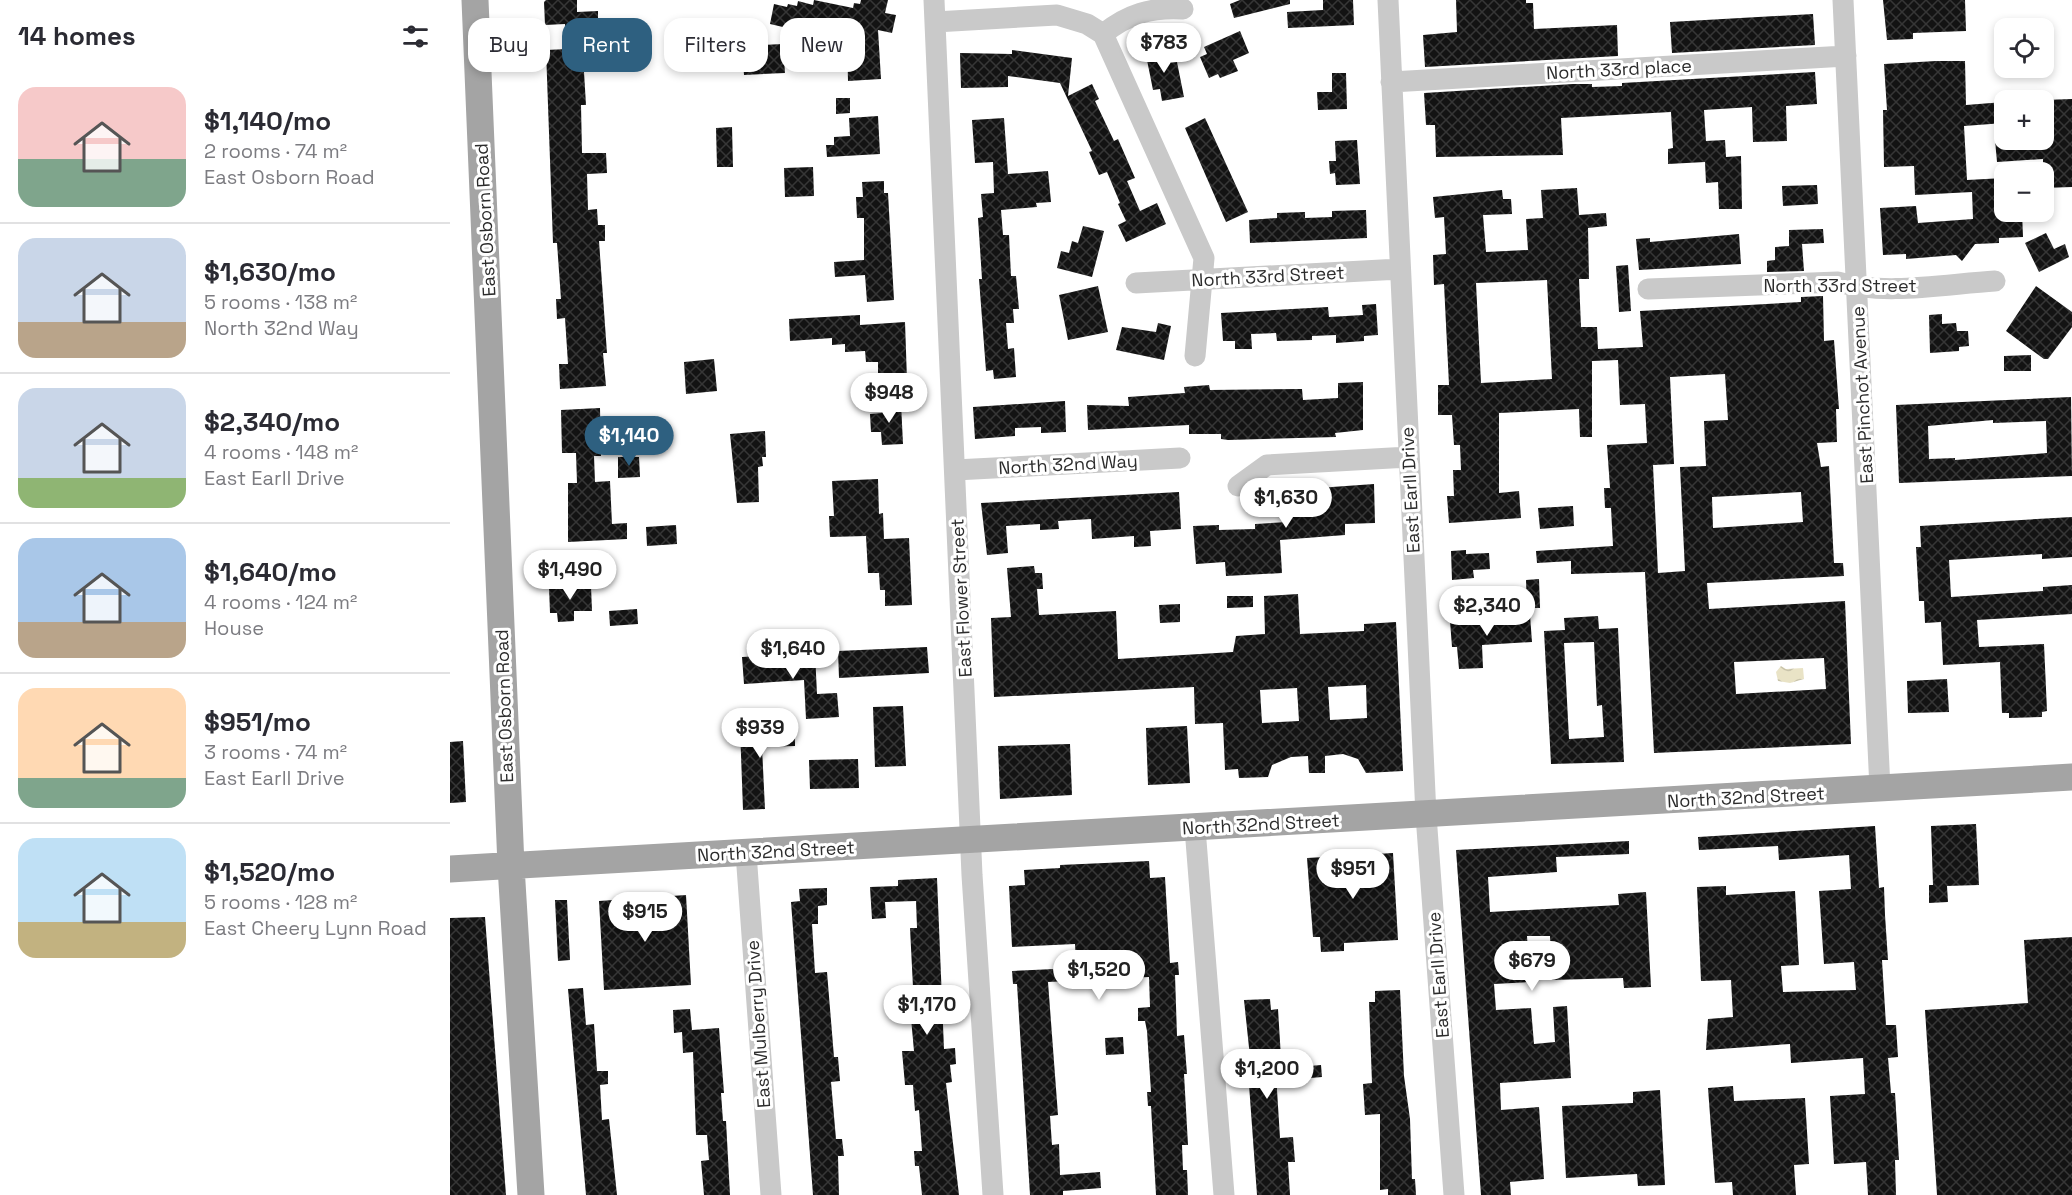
<!DOCTYPE html>
<meta charset="utf-8">
<style>
:root{--surface:#fff;--page:#f7f7f7;--text:#2b2b33;--muted:#7c7c81;--line:#e1e1e2;--accent:#2e6080}
body{margin:0;font-family:"Space Grotesk",sans-serif;background:var(--page);color:var(--text);height:100vh;display:flex;flex-direction:column;font-size:22px;white-space:nowrap}
*{box-sizing:border-box;margin:0}
p{font-size:20px;color:var(--muted)}
.icon{flex:none;width:33px;height:33px;fill:none;stroke:currentColor;stroke-width:2;stroke-linecap:round;stroke-linejoin:round}
.map{position:relative;flex:1;overflow:hidden}
.details{display:flex;flex-direction:column;background:var(--surface);width:450px}
.details>*{flex:none}
.guide{position:absolute;left:18px;top:18px;width:570px;height:54px;display:flex;gap:12px}
.controls{position:absolute;left:1544px;top:18px;display:grid;gap:12px}
.controls a{display:grid;place-items:center;width:60px;height:60px;border-radius:12px;background:var(--surface);box-shadow:0 3px 9px #0003;font-size:30px}
.price{position:absolute;translate:-50% -51px;padding:0 14px;border-radius:21px;background:#fff;color:#222;font-size:20px;line-height:39px;filter:drop-shadow(0 2px 3px #0008)}
.price::after{content:'';position:absolute;left:50%;top:36px;width:18px;height:14px;margin-left:-9px;background:inherit;clip-path:polygon(0 0,100% 0,50% 100%)}
.price.selected{background:var(--accent);color:#fff}
ul{padding:0;list-style:none}
li{display:flex;align-items:center;gap:18px;height:150px;padding:0 18px}
li+li{border-top:2px solid var(--line)}
li span{display:grid;place-items:center;flex:none;width:168px;height:120px;border-radius:18px;color:#555}
li>.icon{margin-inline-start:auto}
span .icon{width:72px;height:72px;fill:#fffc;stroke-width:1}
li b{font-size:26px}
h2{display:flex;justify-content:space-between;align-items:center;height:72px;padding:0 18px;font-size:26px}
.tag{padding:0 21px;border-radius:18px;background:var(--surface);box-shadow:0 3px 9px #0003;font-size:21px;line-height:54px}
.tag.selected{background:var(--accent);color:#fff}
main{display:flex;flex:1;min-height:0}
.map>svg:first-child{display:block}
.water{fill:url(#water-waves)}
.building{fill:url(#building-cross-hatch);fill-rule:evenodd}
.lines{fill:none;stroke-linecap:round;stroke-linejoin:round}
.minor{stroke:#c9c9c9;stroke-width:21}
.major{stroke:#a4a4a4;stroke-width:27}
.labels{text-anchor:middle;dominant-baseline:central;stroke-width:6;stroke-linejoin:round;paint-order:stroke}
.street-label{font-size:18px;fill:#2c2c2c;stroke:#fff}
</style>
<main>
<section class="details">
<h2>14 homes<svg class="icon" aria-label="filters" viewBox="0 0 24 24"><path d="M4 7h16M4 17h16"/><circle cx="9" cy="7" r="2"/><circle cx="15" cy="17" r="2"/></svg></h2>
<ul>
<li><span style="background:linear-gradient(#f6c9c9 60%,#7fa58c 0)"><svg class="icon" aria-label="home" viewBox="0 0 24 24"><path d="M3 11l9-7 9 7M6 9v11h12V9"/></svg></span><div><b>$1,140/mo</b><p>2 rooms · 74 m²</p><p>East Osborn Road</p></div></li>
<li><span style="background:linear-gradient(#c9d6e8 70%,#b9a48a 0)"><svg class="icon" aria-label="home" viewBox="0 0 24 24"><path d="M3 11l9-7 9 7M6 9v11h12V9"/></svg></span><div><b>$1,630/mo</b><p>5 rooms · 138 m²</p><p>North 32nd Way</p></div></li>
<li><span style="background:linear-gradient(#c9d6e8 75%,#8fb573 0)"><svg class="icon" aria-label="home" viewBox="0 0 24 24"><path d="M3 11l9-7 9 7M6 9v11h12V9"/></svg></span><div><b>$2,340/mo</b><p>4 rooms · 148 m²</p><p>East Earll Drive</p></div></li>
<li><span style="background:linear-gradient(#a9c7e8 70%,#b9a48a 0)"><svg class="icon" aria-label="home" viewBox="0 0 24 24"><path d="M3 11l9-7 9 7M6 9v11h12V9"/></svg></span><div><b>$1,640/mo</b><p>4 rooms · 124 m²</p><p>House</p></div></li>
<li><span style="background:linear-gradient(#ffd9b3 75%,#7fa58c 0)"><svg class="icon" aria-label="home" viewBox="0 0 24 24"><path d="M3 11l9-7 9 7M6 9v11h12V9"/></svg></span><div><b>$951/mo</b><p>3 rooms · 74 m²</p><p>East Earll Drive</p></div></li>
<li><span style="background:linear-gradient(#bfe0f5 70%,#c2b280 0)"><svg class="icon" aria-label="home" viewBox="0 0 24 24"><path d="M3 11l9-7 9 7M6 9v11h12V9"/></svg></span><div><b>$1,520/mo</b><p>5 rooms · 128 m²</p><p>East Cheery Lynn Road</p></div></li>
</ul>
</section>
<div class="map">
<svg width="1622" height="1195" viewBox="0 0 1622 1195">
<defs>
<pattern id="water-waves" width="16" height="10" patternUnits="userSpaceOnUse" patternTransform="scale(1.5)"><rect width="16" height="10" fill="#e9e3c6"/><path d="M0 5q4-4 8 0t8 0" fill="none" stroke="#c8c3aa"/></pattern>
<pattern id="building-cross-hatch" width="8" height="8" patternUnits="userSpaceOnUse" patternTransform="scale(1.5)"><rect width="8" height="8" fill="#131313"/><path d="M0 0l8 8M0 8l8-8" fill="none" stroke="#363636"/></pattern>
</defs>
<rect width="100%" height="100%" fill="#fff"/>
<path class="water" d="M1331,666L1336,669L1353,668L1354,679L1340,683L1328,681L1326,672Z"/>
<path class="building" d="M96,0H127V12L148,11V29H140L142,71L134,72L136,105H131L132,153H156L157,173L137,174L138,210L147,209L148,225H155V241H149L157,353H153L156,386L110,389L109,364H118L115,318L107,319L106,299H111L107,243H103L96,50L117,49L115,24L95,25L94,2Z
M364,0L403,8L404,3L410,4L411,0H438L435,13L446,15L442,33L428,30L431,79L398,81L397,42L320,24L324,4L337,7L338,4L347,6L348,1L363,5Z
M790,0H840V4L784,18L780,4Z
M873,0H903L904,25L838,28L837,12L873,10Z
M1006,0H1076V3H1083L1084,29L1167,25L1168,56L975,67L973,35L1007,32Z
M1433,0H1515L1516,31L1463,33V39L1437,40Z
M1363,14L1365,45L1222,53L1220,22Z
M790,31L799,53L783,60L788,71L770,78L768,74L759,78L750,57L757,54L754,47Z
M333,44L335,73L294,75L292,46Z
M718,46L721,63L727,62L734,97L712,101L710,89L703,90L695,50Z
M562,50L622,58L618,96L642,84L649,99L645,101L664,141L668,139L685,178L677,181L690,211L707,203L716,224L676,242L668,225L676,221L668,204L670,203L657,172L649,175L639,152L642,151L610,83L558,76V87L511,88L510,53L562,54Z
M1486,61H1515L1516,105L1554,102V123L1514,126L1517,180L1554,178V212H1572L1573,237L1549,238V243L1525,244L1512,261L1506,255L1456,259V254L1433,255L1430,208L1466,206L1468,223L1523,219L1522,192L1465,195L1464,166L1434,167L1433,110H1437L1434,64Z
M1365,72L1367,104L1336,106L1337,141L1303,142L1302,107L1254,110L1256,141L1275,140L1276,157L1291,156L1292,209H1269L1268,182L1256,183L1255,162L1218,164V149L1223,148L1221,112L1111,118L1113,155L986,157L985,125H976L974,93L1123,84H1142V87L1172,86V83Z
M882,73H896L897,109L868,110L867,92H882Z
M386,98H400V113L386,114Z
M1622,99V187L1593,188V159L1547,162L1545,140H1593V100Z
M428,116L430,154L377,157L376,145H384V137L400,136L399,118Z
M554,118L558,174L598,171L601,202L586,203L587,207L551,210L553,235H559L561,276H566L569,309H563L564,323H556L558,349L564,348L566,377L544,379L543,370L536,371L529,279H532L528,218L533,217L531,194L544,193L543,162L525,163L522,120Z
M755,118L798,212L776,222L735,128Z
M282,127L283,167H267L266,128Z
M907,140L910,184L886,185L885,173L880,174L879,161H886L885,141Z
M363,167L364,196L335,197L334,168Z
M434,181V193H438L444,300L417,302L415,275L385,277L384,262L414,260V218H407L406,197H413L412,182Z
M1367,185L1368,204L1333,206L1332,186Z
M1127,188L1129,215L1156,213L1157,226L1138,228L1139,279H1129L1131,327H1147L1148,349L1193,347L1190,311L1351,302V297L1373,296L1374,341L1384,340L1389,409H1386L1387,442L1367,443L1371,467L1379,466L1384,563H1393L1394,576L1257,583L1259,609L1395,601L1401,744L1204,753L1195,572L1121,574V561L1087,563L1086,551L1163,546L1161,508H1155L1154,488H1160L1157,445L1197,443L1195,404L1170,405L1168,360L1142,361V437H1130L1129,409L1049,413V493L1069,491L1071,518L999,523L997,496H1004L1003,470H1011L1010,445H1004L1002,415H988V385H999L994,284L984,285L983,255L996,254L994,217L985,218L983,197L1052,190L1053,199H1061L1062,214L1033,215L1036,252L1078,250L1076,219L1093,218L1091,190ZM1097,280L1102,379L1031,383L1026,283ZM1275,374L1278,420L1254,421L1256,466L1230,467L1235,571L1208,573L1203,465L1224,464L1220,377ZM1351,492L1353,522L1263,528L1262,497ZM1374,658L1376,689L1286,694L1284,662Z
M916,210L917,238L800,243L799,220L827,218V213L855,212V218L882,217V211Z
M633,226L654,231L642,277L607,268L611,251L619,253L622,241L628,243Z
M1373,229L1374,243L1352,244L1354,271L1317,272V261L1325,260V247L1339,246V230Z
M1596,233L1604,249L1615,244L1619,257L1589,272L1575,243Z
M1289,234L1291,264L1189,270L1186,239L1200,238V242Z
M1178,265L1181,311L1169,312L1166,266Z
M648,286L658,332L618,340L609,295Z
M1586,286L1622,312V327L1598,359H1594L1556,331Z
M926,304L928,335L914,336V341L886,343V335L862,336V340L827,341L826,333L801,334L802,349H785V341H773L771,313L878,307L879,317L913,315L912,305Z
M1492,314V324L1506,323L1507,331H1518L1519,346L1509,347V351L1480,353L1479,315Z
M410,315V325L455,322L457,380H428V362H416L415,351L395,352V344L382,345V338L340,341L339,319Z
M708,323L721,326L714,360L666,350L672,327L706,332Z
M1581,355V371H1554V356Z
M264,359L267,391L236,394L234,362Z
M913,382V430L885,433L886,437L778,440L771,439V434H739V425L638,430L637,405L679,406L678,397L735,393L734,387L759,385L760,390L852,389L853,400L888,398V383Z
M1621,397L1622,476L1449,483L1446,405ZM1543,420V423L1596,421L1597,453L1505,460V458L1479,459L1478,426Z
M615,401L616,432L591,433V427L565,428V436L525,439L523,407Z
M451,403L453,444L432,445L431,432H421L420,414L432,413L431,404Z
M150,408L151,456H144L145,482L160,481L162,524L177,523V539L118,542V483H127L126,453H112L111,410Z
M315,431L316,457H312L313,466L308,467L309,502L287,503L280,434Z
M168,457H189L190,477L168,478Z
M428,479L429,514L433,513L434,539L459,538L462,605L435,606V590H430L429,573H418L416,536L380,537L379,516H384L382,481Z
M924,484L925,523L895,524V535L830,540L832,573L776,576L775,562L746,564L743,526L769,525V530L805,529V524L838,522L840,490Z
M729,492L731,529L700,531L701,546L684,547V536L642,539L641,519L608,521L609,529L590,530V524L556,526L558,553L537,555L531,503Z
M1123,506L1124,526L1090,529L1088,508Z
M1622,517V557L1592,559V554L1499,560L1501,597L1593,591V587L1622,585V614L1527,620L1529,647L1594,644L1597,711L1592,712V717L1559,718V713H1552L1550,662L1493,665L1491,622L1475,623L1474,601H1469L1466,547H1471L1470,526Z
M226,525L227,544L197,546L196,527Z
M1016,550V554L1039,553L1040,569L1023,570L1024,578L1002,580L1001,551Z
M584,566L585,573H592L593,589H587L589,615L666,611L668,659L783,652L786,636L815,634L814,596L848,594L850,634L914,631V624L946,622L953,771L916,773L908,759L893,754L875,756V773H859L858,756L841,757L822,765L818,777L789,778L788,769L775,770L773,723L745,724L744,687L544,697L541,618L561,617L557,568ZM916,685L917,718L880,720L878,687ZM847,688L849,721L812,723L810,690Z
M1089,579L1090,608H1077L1076,580Z
M141,586L142,611H124V621L108,622L107,613H100L99,587Z
M777,596H803V607L777,608Z
M730,604V622L710,623L709,605Z
M187,609L188,624L160,626L159,611Z
M1080,615L1082,642L1032,645L1033,668L1009,669L1007,647H1002L1000,621Z
M1148,616L1149,629L1168,628L1174,762L1101,764L1094,631L1115,630L1114,618ZM1144,642L1147,706L1152,705L1154,737L1119,739L1114,643Z
M477,647L479,673L389,678L388,651Z
M365,653L367,694L387,693L389,717L356,719L354,680L294,684L292,657Z
M1497,679L1499,712L1458,713L1457,681Z
M453,706L456,766L425,767L423,707Z
M345,725V746L312,747L315,809L293,810L290,727Z
M737,726L740,783L698,785L696,728Z
M13,741L16,802L0,803V742Z
M620,744L622,795L550,799L548,746Z
M408,759L409,788L360,789L359,760Z
M1526,824L1529,885L1497,886L1498,902L1479,903V885H1483L1481,826Z
M1425,826L1429,888L1434,887L1435,915L1438,960H1432L1436,1025H1446L1448,1057L1438,1058L1441,1093H1445L1449,1160H1445L1446,1195H1418L1416,1162L1384,1164L1380,1096L1415,1094L1413,1058L1341,1063L1340,1044L1256,1050L1258,1019L1283,1017L1281,980L1251,981L1247,887L1276,886V895L1345,891L1349,965L1331,966L1333,992L1406,990L1404,962L1374,964L1369,891L1401,889L1399,855L1329,860L1328,846L1249,850L1248,837Z
M1179,841V854L1106,857L1107,872L1038,877L1040,912L1169,905L1168,894L1196,892L1201,987L1174,988L1173,978L1102,980L1100,936H1077L1080,982L1044,984L1046,1010L1081,1008L1084,1044L1105,1042L1103,1007L1117,1006L1121,1078L1050,1083L1051,1110L1089,1107L1094,1179L1060,1182L1061,1195H1031L1006,850Z
M943,853L948,940L894,943V951L871,952L870,937H863L857,858Z
M699,861L700,878L715,877L720,963L728,962L729,975H725L727,1036L734,1035L737,1074H734L738,1145H732L733,1170H737L738,1195H706L701,1106H698L697,1092H701L697,1031L695,1021H688V1008L700,1007L699,977L598,982L608,1115L600,1116L602,1145L609,1144L610,1175L650,1172L651,1188L613,1191V1195H580L567,984H563L562,971L626,968L625,944L562,947L559,886L575,885L574,870L610,868V865Z
M487,878L494,1049L505,1048L506,1064L500,1065L502,1082L496,1083L509,1195H472L469,1166H465L464,1151H472L469,1110L465,1111L463,1085H455L452,1051H464L460,1007H464L460,928H467L466,901L435,902L436,918L422,919L420,887L448,886V880Z
M377,888V905L368,906V924H362L365,973L377,972L384,1057H388L390,1081L381,1082L386,1139H392L394,1156H388L389,1195H363L341,902L350,901L349,889Z
M236,895L241,985L154,990L149,901Z
M105,900H117L120,960L108,961Z
M35,917L56,1195H0V918Z
M1622,937V1195H1487L1475,1010L1578,1003L1574,940Z
M133,988L136,1025L144,1024L147,1071H158V1084L150,1085L152,1120L159,1119L167,1195H136L118,989Z
M950,990L954,1076L960,1119L962,1179H965L966,1195H938V1189L930,1190V1114L915,1115L913,1084L922,1083L919,1002H925V991Z
M820,999L821,1010L828,1009L832,1074H826L830,1138L843,1137L845,1162H838L840,1195H807L797,1057H800L794,1000Z
M240,1009L242,1030L269,1028L274,1093H271L273,1121H276L280,1195H254L251,1161L259,1160L257,1135H246L243,1052L233,1053L232,1032L224,1033L223,1010Z
M673,1037L674,1054L656,1055L655,1038Z
M871,1065L872,1077L849,1079L848,1067Z
M1283,1086L1284,1101L1355,1098L1359,1164L1344,1165L1346,1195H1283L1282,1182L1265,1183L1258,1088Z
M1210,1090L1215,1185L1188,1186L1187,1174L1116,1178L1112,1106L1183,1103V1092Z"/>
<g class="lines">
<path class="minor" d="M484,0L522,875L543,1195
M938,0L976,815L1004,1195
M1393,0L1430,789
M485,22L607,15L637,24L653,34L754,258L745,356
M653,34C678,14 701,7 733,9
M941,82L1396,56
M686,283L950,269
M1198,289L1388,282C1434,296 1496,284 1545,281
M505,470L730,458
M788,486L817,465L959,457
M745,828L774,1195
M296,853L321,1195"/>
<path class="major" d="M25,0L61,866L81,1195
M0,869L1622,777"/>
</g>
<g class="labels">
<g class="street-label">
<text transform="translate(1169 69) rotate(-3)">North 33rd place</text>
<text transform="translate(35 220) rotate(-93)">East Osborn Road</text>
<text transform="translate(818 276) rotate(-3)">North 33rd Street</text>
<text x="1390" y="285">North 33rd Street</text>
<text transform="translate(1412 395) rotate(-93)">East Pinchot Avenue</text>
<text transform="translate(618 464) rotate(-3)">North 32nd Way</text>
<text transform="translate(960 490) rotate(-93)">East Earll Drive</text>
<text transform="translate(511 598) rotate(-93)">East Flower Street</text>
<text transform="translate(54 706) rotate(-92)">East Osborn Road</text>
<text transform="translate(1296 797) rotate(-3)">North 32nd Street</text>
<text transform="translate(811 824) rotate(-3)">North 32nd Street</text>
<text transform="translate(326 851) rotate(-3)">North 32nd Street</text>
<text transform="translate(988 975) rotate(-94)">East Earll Drive</text>
<text transform="translate(308 1024) rotate(-94)">East Mulberry Drive</text>
</g>
</g>
</svg>
<div class="controls">
<a><svg class="icon" aria-label="locate" viewBox="0 0 24 24"><circle cx="12" cy="12" r="6"/><path d="M12 2v4M12 18v4M2 12h4M18 12h4"/></svg></a>
<a>+</a>
<a>−</a>
</div>
<b class="price" style="left:714px;top:74px">$783</b>
<b class="price" style="left:439px;top:424px">$948</b>
<b class="price selected" style="left:179px;top:467px">$1,140</b>
<b class="price" style="left:836px;top:529px">$1,630</b>
<b class="price" style="left:120px;top:601px">$1,490</b>
<b class="price" style="left:1037px;top:637px">$2,340</b>
<b class="price" style="left:343px;top:680px">$1,640</b>
<b class="price" style="left:310px;top:759px">$939</b>
<b class="price" style="left:903px;top:900px">$951</b>
<b class="price" style="left:195px;top:943px">$915</b>
<b class="price" style="left:1082px;top:992px">$679</b>
<b class="price" style="left:649px;top:1001px">$1,520</b>
<b class="price" style="left:477px;top:1036px">$1,170</b>
<b class="price" style="left:817px;top:1100px">$1,200</b>
<div class="guide">
<a class="tag">Buy</a>
<a class="tag selected">Rent</a>
<a class="tag">Filters</a>
<a class="tag">New</a>
</div>
</div>
</main>
